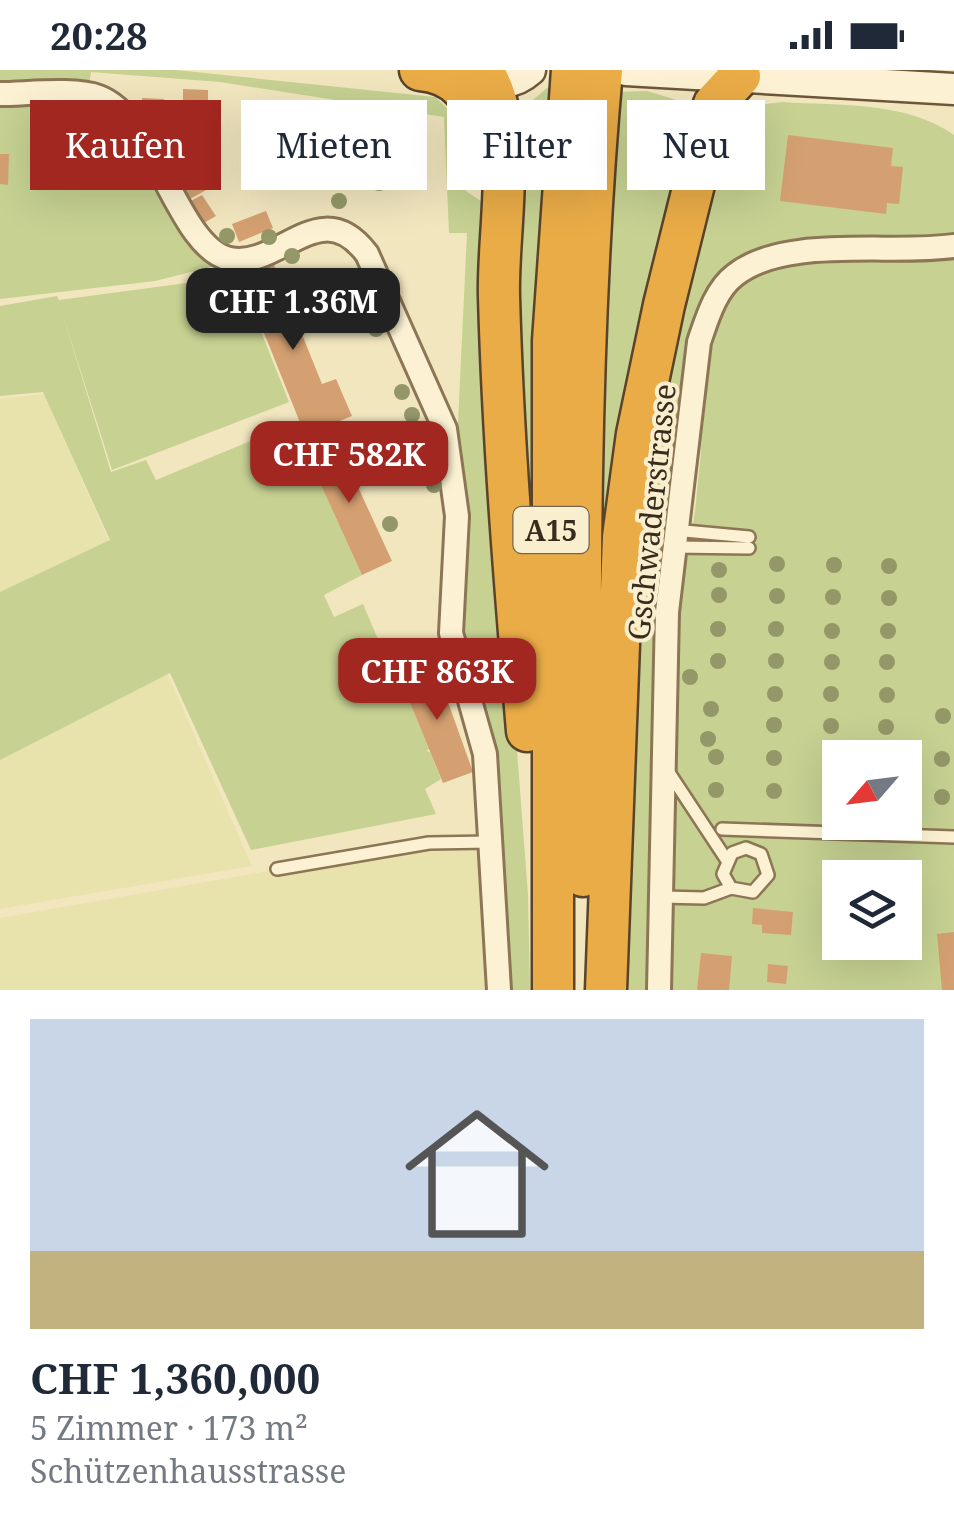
<!DOCTYPE html>
<html lang="de">
<meta charset="utf-8">
<style>
:root{--surface:#fff;--page:#f6f6f7;--text:#1f2937;--muted:#747a83;--accent:#a12720}
body{margin:0;font-family:"Noto Serif",serif;background:var(--page);color:var(--text);height:100vh;display:flex;flex-direction:column;font-size:38px;white-space:nowrap}
*{box-sizing:border-box;margin:0}
p{font-size:32px;color:var(--muted)}
.icon{flex:none;width:55px;height:55px;fill:none;stroke:currentColor;stroke-width:2;stroke-linecap:round;stroke-linejoin:round}
.map{position:relative;height:920px;overflow:hidden}
.panel{display:flex;flex-direction:column;background:var(--surface);flex:1}
.panel>*{flex:none}
.top-card{position:absolute;left:30px;top:30px;width:895px;height:90px;display:flex;gap:20px}
.needle{width:65px;rotate:242deg}
.tools{position:absolute;left:822px;top:670px;display:grid;gap:20px}
.tools a{display:grid;place-items:center;width:100px;height:100px;border-radius:0px;background:var(--surface);box-shadow:0 10px 40px #0002;font-size:50px}
.price{position:absolute;translate:-50% -85px;padding:0 22px;border-radius:20px;background:var(--accent);color:#fff;font-size:32px;line-height:65px;filter:drop-shadow(0 2px 5px #0008)}
.price::after{content:'';position:absolute;left:50%;top:60px;width:30px;height:22px;margin-left:-15px;background:inherit;clip-path:polygon(0 0,100% 0,50% 100%)}
.price.selected{background:#222;color:#fff}
ul{padding:0;list-style:none}
li{display:grid;align-content:center;gap:20px;height:530px;padding:0 30px}
li span{display:grid;place-items:center;height:310px;border-radius:0px;color:#555}
li>.icon{margin-inline-start:auto}
span .icon{width:180px;height:180px;fill:#fffc;stroke-width:1}
li b{font-size:42px}
.chip{padding:0 35px;border-radius:0px;background:var(--surface);box-shadow:0 10px 40px #0002;font-size:35px;line-height:90px}
.chip.selected{background:var(--accent);color:#fff}
.status{display:flex;justify-content:space-between;align-items:center;height:70px;padding:0 50px;background:var(--surface);direction:ltr}
.status svg{height:28px;fill:currentColor}
.map>svg:first-child{display:block}
.farmland{fill:#e8e2ac}
.green{fill:#c6d192;fill-rule:evenodd}
.building{fill:#d4a071}
.lines{fill:none;stroke-linecap:round;stroke-linejoin:round}
.lane-casing{stroke:#8c7656;stroke-width:16}
.street-casing{stroke:#8c7656;stroke-width:28}
.secondary-casing{stroke:#6e5739;stroke-width:35}
.highway-casing{stroke:#5a432a;stroke-width:45}
.lane{stroke:#fcf2d3;stroke-width:11}
.street{stroke:#fcf2d3;stroke-width:22}
.secondary{stroke:#fcf2d3;stroke-width:30}
.highway{stroke:#eaac47;stroke-width:40}
.tree{fill:#949868}
.labels{text-anchor:middle;dominant-baseline:central;stroke-width:8;stroke-linejoin:round;paint-order:stroke}
.shield{fill:#f9efcf;stroke:#736652;stroke-width:2.5}
.shield-label{font-size:28px;font-weight:bold;fill:#3a2c1c}
.street-label{font-size:30px;fill:#3a2c1c;stroke:#f9efcf}
</style>
<div class="status"><b>20:28</b><svg viewBox="0 0 49 12"><path d="M0 12V9h3v3zM5 12V6h3v6zM10 12V3h3v9zM15 12V0h3v12zM26 1h20v11H26zM47 4h2v5h-2z"/></svg></div>
<div class="map">
<svg width="954" height="920" viewBox="0 0 954 920">
<rect width="100%" height="100%" fill="#f2e6bf"/>
<path class="farmland" d="M44,324L252,796L0,839V329Z
M490,772L499,920H0V848L429,773Z"/>
<path class="green" d="M0,0H176L435,27C469,55 465,79 466,121L487,135L502,483L528,825L530,920H499L490,772L454,583L455,416L467,163H449L444,47L220,12L91,2L89,16L0,14Z
M547,18H553L536,637L510,49Z
M647,21L703,38L606,619L597,471L599,303L616,22Z
M0,24L99,27L201,169L235,191L155,211L0,229Z
M782,32C840,36 906,31 954,65V920H669L675,562L695,441L701,382L699,344L716,253L713,213L699,235L692,266L650,920H614L642,395L720,40ZM840,688H905V752H840ZM840,808H905V872H840Z
M239,206L289,332L112,400L61,239L111,402L146,390L156,410L258,368L270,396L305,380L362,505L324,525L334,547L363,534L394,607L399,606L429,679L426,681L430,682L441,709L425,719L436,744L251,780L170,603L0,690V522L110,470L43,322L0,326V236L57,226L59,230Z"/>
<path class="building" d="M183,19L208,20V33L183,32Z
M142,28L164,29L163,51H142Z
M178,45L208,48L207,78L196,77L195,93H176L177,56L172,50Z
M337,52H365V84H348L347,92H333V83H337Z
M263,63H322V98H293V107H262Z
M788,65L893,78L891,96L903,97L899,134L887,133L886,144L780,131Z
M0,84H9L8,115L0,114Z
M194,97L208,119L190,129L177,107Z
M202,125L216,146L202,154L189,132Z
M266,141L273,158L239,172L232,154Z
M272,190L322,314L336,309L352,346L305,365L240,203Z
M335,367L392,491L362,505L305,380Z
M429,594L441,622L444,621L473,702L443,713L399,606Z
M753,838L793,842L791,865L762,863V855L752,854Z
M954,862V920H942L937,864Z
M701,883L732,886L729,920H697Z
M768,894L788,896L786,914L767,912Z"/>
<g class="lines">
<defs>
<path id="lane" d="M674,460L749,467
M673,477L749,478
M668,701L726,789
M722,759L954,767
M277,799L429,773L490,772
M662,827L704,828L731,818L753,822L768,805L761,784L746,778L732,783L723,804L731,818"/>
<path id="street" d="M0,24C26,24 75,18 99,27C155,48 178,179 230,189C280,199 320,122 367,184L445,359L457,446L451,563L485,684L499,920
M659,920L667,542L699,272C707,249 715,220 735,205C785,165 892,185 954,176"/>
<path id="secondary" d="M476,0C494,14 512,16 530,0
M626,0L954,19"/>
<path id="highway" d="M420,0C458,3 472,27 485,60
M487,8C518,66 497,161 499,227C503,372 515,516 527,661
M583,806C579,537 578,268 602,0
M553,920V271L572,0
M606,920L623,467L637,364L664,235L714,34L740,6"/>
</defs>
<use href="#lane" class="lane-casing"/>
<use href="#street" class="street-casing"/>
<use href="#secondary" class="secondary-casing"/>
<use href="#highway" class="highway-casing"/>
<use href="#lane" class="lane"/>
<use href="#street" class="street"/>
<use href="#secondary" class="secondary"/>
<use href="#highway" class="highway"/>
</g>
<g class="tree">
<circle cx="268" cy="52" r="8"/>
<circle cx="167" cy="89" r="8"/>
<circle cx="211" cy="107" r="8"/>
<circle cx="337" cy="108" r="8"/>
<circle cx="379" cy="113" r="8"/>
<circle cx="339" cy="131" r="8"/>
<circle cx="227" cy="166" r="8"/>
<circle cx="269" cy="167" r="8"/>
<circle cx="292" cy="186" r="8"/>
<circle cx="325" cy="210" r="8"/>
<circle cx="310" cy="226" r="8"/>
<circle cx="337" cy="230" r="8"/>
<circle cx="323" cy="248" r="8"/>
<circle cx="376" cy="259" r="8"/>
<circle cx="402" cy="322" r="8"/>
<circle cx="412" cy="345" r="8"/>
<circle cx="421" cy="364" r="8"/>
<circle cx="355" cy="376" r="8"/>
<circle cx="428" cy="382" r="8"/>
<circle cx="376" cy="407" r="8"/>
<circle cx="434" cy="415" r="8"/>
<circle cx="390" cy="454" r="8"/>
<circle cx="777" cy="494" r="8"/>
<circle cx="834" cy="495" r="8"/>
<circle cx="889" cy="496" r="8"/>
<circle cx="719" cy="500" r="8"/>
<circle cx="719" cy="525" r="8"/>
<circle cx="777" cy="526" r="8"/>
<circle cx="833" cy="527" r="8"/>
<circle cx="889" cy="528" r="8"/>
<circle cx="718" cy="559" r="8"/>
<circle cx="776" cy="559" r="8"/>
<circle cx="832" cy="561" r="8"/>
<circle cx="888" cy="561" r="8"/>
<circle cx="718" cy="591" r="8"/>
<circle cx="776" cy="591" r="8"/>
<circle cx="832" cy="592" r="8"/>
<circle cx="887" cy="592" r="8"/>
<circle cx="690" cy="607" r="8"/>
<circle cx="775" cy="624" r="8"/>
<circle cx="831" cy="624" r="8"/>
<circle cx="887" cy="625" r="8"/>
<circle cx="711" cy="639" r="8"/>
<circle cx="943" cy="646" r="8"/>
<circle cx="774" cy="655" r="8"/>
<circle cx="831" cy="656" r="8"/>
<circle cx="886" cy="657" r="8"/>
<circle cx="708" cy="669" r="8"/>
<circle cx="716" cy="687" r="8"/>
<circle cx="774" cy="688" r="8"/>
<circle cx="942" cy="689" r="8"/>
<circle cx="830" cy="690" r="8"/>
<circle cx="716" cy="720" r="8"/>
<circle cx="774" cy="721" r="8"/>
<circle cx="830" cy="722" r="8"/>
<circle cx="942" cy="727" r="8"/>
</g>
<g class="labels">
<rect class="shield" x="513.5" y="437" width="75" height="46" rx="8"/>
<g class="shield-label">
<text x="551" y="460">A15</text>
</g>
<g class="street-label">
<text transform="translate(651 442) rotate(-84)">Gschwaderstrasse</text>
</g>
</g>
</svg>
<div class="tools">
<a><svg class="needle" viewBox="-14 -14 28 28"><path d="M0-13l5 13h-10z" fill="#e53935"/><path d="M0 13l5-13h-10z" fill="#747a83"/></svg></a>
<a><svg class="icon" aria-label="layers" viewBox="0 0 24 24"><path d="M12 4l9 5-9 5-9-5zM3 14l9 5 9-5"/></svg></a>
</div>
<b class="price selected" style="left:293px;top:283px">CHF 1.36M</b>
<b class="price" style="left:349px;top:436px">CHF 582K</b>
<b class="price" style="left:437px;top:653px">CHF 863K</b>
<div class="top-card">
<a class="chip selected">Kaufen</a>
<a class="chip">Mieten</a>
<a class="chip">Filter</a>
<a class="chip">Neu</a>
</div>
</div>
<section class="panel">
<ul>
<li><span style="background:linear-gradient(#c9d6e8 75%,#c2b280 0)"><svg class="icon" aria-label="home" viewBox="0 0 24 24"><path d="M3 11l9-7 9 7M6 9v11h12V9"/></svg></span><div><b>CHF 1,360,000</b><p>5 Zimmer · 173 m²</p><p>Schützenhausstrasse</p></div></li>
</ul>
</section>
